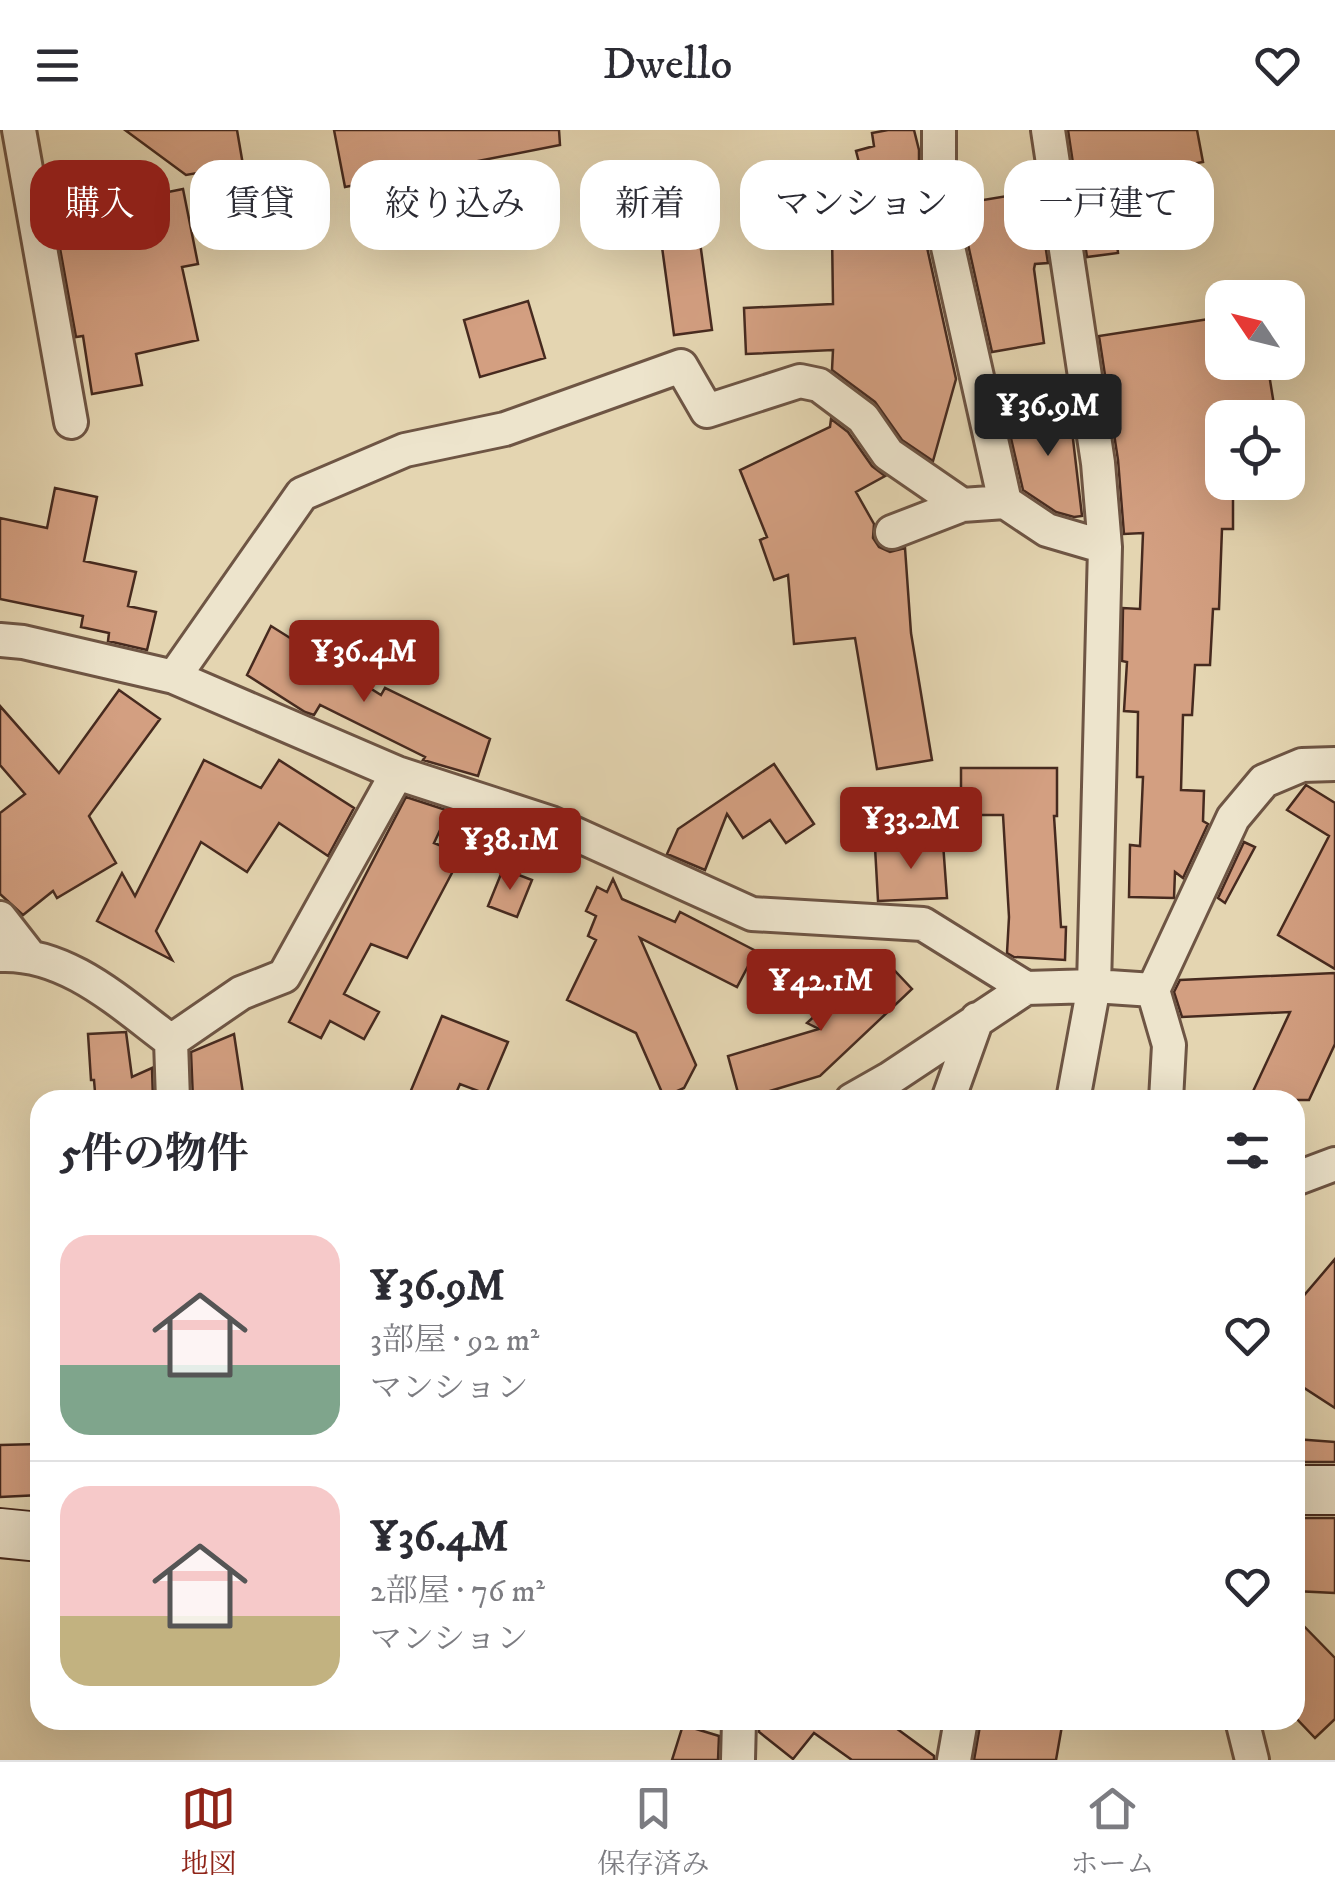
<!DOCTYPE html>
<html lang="ja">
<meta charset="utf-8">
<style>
:root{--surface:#fff;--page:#f2f2f3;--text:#2b2b33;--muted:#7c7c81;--line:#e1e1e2;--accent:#8f2418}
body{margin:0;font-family:"IM FELL DW Pica","Noto Serif JP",serif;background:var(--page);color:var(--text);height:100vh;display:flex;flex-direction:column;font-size:38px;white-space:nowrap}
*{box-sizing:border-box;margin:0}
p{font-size:32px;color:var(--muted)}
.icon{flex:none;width:55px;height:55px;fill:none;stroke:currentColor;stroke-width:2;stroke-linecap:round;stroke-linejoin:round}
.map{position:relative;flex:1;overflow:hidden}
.side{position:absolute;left:30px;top:960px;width:1275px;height:640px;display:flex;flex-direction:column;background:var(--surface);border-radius:30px;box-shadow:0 10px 40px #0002}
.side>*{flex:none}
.hud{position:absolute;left:30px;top:30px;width:1275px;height:90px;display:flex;gap:20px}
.needle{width:65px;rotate:305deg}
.fabs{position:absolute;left:1205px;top:150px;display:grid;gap:20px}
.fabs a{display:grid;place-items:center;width:100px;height:100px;border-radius:20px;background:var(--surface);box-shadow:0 10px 40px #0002;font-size:50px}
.price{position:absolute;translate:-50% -85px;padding:0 22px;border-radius:10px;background:var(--accent);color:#fff;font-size:32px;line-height:65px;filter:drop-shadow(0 2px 5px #0008)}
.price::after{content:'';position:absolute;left:50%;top:60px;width:30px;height:22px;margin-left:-15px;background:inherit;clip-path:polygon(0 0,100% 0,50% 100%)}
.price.selected{background:#222;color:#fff}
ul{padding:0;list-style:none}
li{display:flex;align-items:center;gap:30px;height:250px;padding:0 30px}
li+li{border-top:2px solid var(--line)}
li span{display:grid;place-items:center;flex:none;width:280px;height:200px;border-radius:30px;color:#555}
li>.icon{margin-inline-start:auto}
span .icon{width:120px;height:120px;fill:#fffc;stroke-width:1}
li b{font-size:42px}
h2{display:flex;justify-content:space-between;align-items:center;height:120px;padding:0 30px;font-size:42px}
.tag{padding:0 35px;border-radius:30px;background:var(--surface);box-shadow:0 10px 40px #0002;font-size:35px;line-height:90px}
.tag.selected{background:var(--accent);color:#fff}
header{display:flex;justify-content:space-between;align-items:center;height:130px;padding:0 30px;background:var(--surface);font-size:45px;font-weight:600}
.menu{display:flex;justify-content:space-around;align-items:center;height:140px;border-top:2px solid var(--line);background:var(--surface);font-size:28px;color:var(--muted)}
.menu a{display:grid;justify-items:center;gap:5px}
.menu .selected{color:var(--accent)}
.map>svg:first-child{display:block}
.building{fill:#d39f81;stroke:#462a1f;stroke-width:2.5}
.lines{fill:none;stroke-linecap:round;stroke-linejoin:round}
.street-casing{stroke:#6e5544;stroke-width:38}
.secondary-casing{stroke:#462a1f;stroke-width:52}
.street{stroke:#ede4cc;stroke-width:32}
.secondary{stroke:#ede4cc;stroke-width:48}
</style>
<header><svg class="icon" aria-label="menu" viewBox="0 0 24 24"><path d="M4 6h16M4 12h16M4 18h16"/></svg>Dwello<svg class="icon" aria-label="heart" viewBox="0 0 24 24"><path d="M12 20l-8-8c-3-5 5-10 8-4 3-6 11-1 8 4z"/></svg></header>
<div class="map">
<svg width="1335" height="1630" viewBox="0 0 1335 1630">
<rect width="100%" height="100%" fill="#e4d5b1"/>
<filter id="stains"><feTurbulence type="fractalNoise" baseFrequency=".002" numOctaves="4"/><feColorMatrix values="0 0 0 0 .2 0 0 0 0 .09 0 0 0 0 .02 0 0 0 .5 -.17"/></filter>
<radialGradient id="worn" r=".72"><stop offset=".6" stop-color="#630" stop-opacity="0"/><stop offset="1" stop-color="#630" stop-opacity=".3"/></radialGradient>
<path class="building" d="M125,0H237L243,35L186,45Z
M334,0H559L560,15L345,57Z
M888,0H914L919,20V81L956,249L933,331L902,310L875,272L832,240L833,220L746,224L744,178L833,174L832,102H877L856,21L874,16L872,3Z
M1068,0H1197L1203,32L1191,34L1199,103L1117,113L1118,123L1087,127Z
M183,59L198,134L182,137L198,210L136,224L142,255L92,264L83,206L76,207L54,85Z
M1037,61L1048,133L1035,134L1034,139L1044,213L992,222L959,74Z
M697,90L712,200L674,205L659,95Z
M528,171L545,228L480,247L464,190Z
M1222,187V232H1258L1261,246L1269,244L1274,275L1251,279L1253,288H1222V363H1233V399H1222L1219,479H1213L1210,535H1195L1192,585H1183L1181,660L1204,661L1203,691L1208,694L1183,748L1175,742L1174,768L1129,767L1130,715L1140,716L1143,647H1137L1138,582L1124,581L1127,532L1122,531L1123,478L1140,479L1143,403L1124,404L1118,330L1099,206Z
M1069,275L1082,386L1074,387L1056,382L1023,360L1007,291Z
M831,289L848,302L872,336L885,346L856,362L874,394L873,408L879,417L890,422L905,418L911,503L932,630L877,639L855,508L794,514L788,445L774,450L760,410L767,407L740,340L830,297Z
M55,358L97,367L84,431L136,442L128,476L156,482L147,520L108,511L109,503L81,497L83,486L0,469V388L47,398Z
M271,496L381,565L385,558L490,609L478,646L423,630L425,627L320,575L314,585L305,582L247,545Z
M119,560L160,589L89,686L116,733L57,768L53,761L23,785L0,764V683L25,664L0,635V576L59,643Z
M204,630L261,658L279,630L354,678L328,726L279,693L247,742L201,712L156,801L172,830L97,791L122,743L135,766Z
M774,634L814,694L786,713L770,690L743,708L727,684L705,740L667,724L678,699Z
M961,638H1057V686H1054L1061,797H1066L1065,830L1014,827L1007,823L1009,787L1003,685H961Z
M1306,655L1335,673V839L1278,805L1329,706L1287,680Z
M406,667L449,681L434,713L462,724L407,828L371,814L344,864L379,882L364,909L330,891L321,908L289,892Z
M1244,712L1255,717L1225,773L1218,768Z
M943,713L947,768L878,771L875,717Z
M503,739L532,750L517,787L488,776Z
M613,749L622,769L675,792L680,782L756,821L737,857L640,808L696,935L684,958L664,967L636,903L567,870L596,810L588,806L596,786L586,781L597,757L607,762Z
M880,825L912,859L820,946L740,970L728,926L819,899L807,893Z
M1335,843V914L1309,970H1249L1290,882L1182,887L1174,862L1180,850Z
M442,886L508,912L486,964L460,954L453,970H407Z
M126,902L132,947L152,938L153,970H77L95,962L94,950H91L88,904Z
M234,904L244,970H193L191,922Z
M1335,1129V1278L1295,1252V1176Z
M1295,1309L1335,1312V1332H1295Z
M40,1314V1365L0,1367V1315Z
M1295,1388H1335V1463L1295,1461Z
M1295,1487L1335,1528V1589L1315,1608L1295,1587Z
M759,1590H885L934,1626V1630H852L814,1603L793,1629L759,1602Z
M981,1590H1063L1056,1630H974Z
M683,1595L719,1606L718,1630H672Z"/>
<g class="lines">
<defs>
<path id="street" d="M19,0L71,292
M939,0V77L1005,372
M1048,0L1098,333L1105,417L1094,856L1073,970
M892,402L962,375L1005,372L1047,400L1105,417
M0,510L23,512L174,547L397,643L551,693L752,784L923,794L1026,858L1094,856L1153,860L1233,688L1264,651L1302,635L1335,634
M174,547L302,364L405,320L505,299L681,236L707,281L800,251L819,255L863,288L888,324L962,375
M0,788L28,824
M0,825C67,822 120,873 171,911L173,970
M1153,860L1169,915L1166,970
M171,911L241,863L284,846L397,643
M852,970L889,949L1026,858
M948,970L977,889
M1295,1049L1335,1034
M1242,1590L1252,1630
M738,1630L739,1590
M954,1630L961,1590"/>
<path id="secondary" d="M1295,1360H1335
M0,1403L40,1407"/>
</defs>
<use href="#street" class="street-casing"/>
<use href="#secondary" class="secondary-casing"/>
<use href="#street" class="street"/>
<use href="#secondary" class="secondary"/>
</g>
<rect width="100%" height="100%" filter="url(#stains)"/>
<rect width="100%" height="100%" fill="url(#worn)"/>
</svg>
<div class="fabs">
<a><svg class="needle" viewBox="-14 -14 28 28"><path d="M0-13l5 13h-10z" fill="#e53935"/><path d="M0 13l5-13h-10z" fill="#7c7c81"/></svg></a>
<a><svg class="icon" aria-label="locate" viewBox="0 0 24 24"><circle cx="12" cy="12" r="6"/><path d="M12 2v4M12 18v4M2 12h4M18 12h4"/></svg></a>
</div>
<b class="price selected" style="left:1048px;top:329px">¥36.9M</b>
<b class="price" style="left:364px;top:575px">¥36.4M</b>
<b class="price" style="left:911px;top:742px">¥33.2M</b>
<b class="price" style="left:510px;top:763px">¥38.1M</b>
<b class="price" style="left:821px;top:904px">¥42.1M</b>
<div class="hud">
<a class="tag selected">購入</a>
<a class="tag">賃貸</a>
<a class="tag">絞り込み</a>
<a class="tag">新着</a>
<a class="tag">マンション</a>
<a class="tag">一戸建て</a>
</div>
<section class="side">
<h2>5件の物件<svg class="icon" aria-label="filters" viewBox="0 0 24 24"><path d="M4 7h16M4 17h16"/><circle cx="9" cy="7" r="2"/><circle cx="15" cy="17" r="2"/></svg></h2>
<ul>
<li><span style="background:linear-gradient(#f6c9c9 65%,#7fa58c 0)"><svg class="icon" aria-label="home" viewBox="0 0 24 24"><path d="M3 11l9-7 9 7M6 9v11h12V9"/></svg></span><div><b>¥36.9M</b><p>3部屋 · 92 m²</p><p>マンション</p></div><svg class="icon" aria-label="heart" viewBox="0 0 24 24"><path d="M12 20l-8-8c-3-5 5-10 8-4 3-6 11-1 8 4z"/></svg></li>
<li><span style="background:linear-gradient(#f6c9c9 65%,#c2b280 0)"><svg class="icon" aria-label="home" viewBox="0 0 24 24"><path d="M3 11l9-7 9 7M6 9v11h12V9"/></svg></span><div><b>¥36.4M</b><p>2部屋 · 76 m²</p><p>マンション</p></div><svg class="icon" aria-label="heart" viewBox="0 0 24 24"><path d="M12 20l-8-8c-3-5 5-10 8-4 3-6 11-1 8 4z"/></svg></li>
</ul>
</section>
</div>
<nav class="menu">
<a class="selected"><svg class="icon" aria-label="map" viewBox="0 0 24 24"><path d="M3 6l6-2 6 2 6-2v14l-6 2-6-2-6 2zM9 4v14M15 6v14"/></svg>地図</a>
<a><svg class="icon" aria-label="saved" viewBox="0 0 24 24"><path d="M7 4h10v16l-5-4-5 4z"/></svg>保存済み</a>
<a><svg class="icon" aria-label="home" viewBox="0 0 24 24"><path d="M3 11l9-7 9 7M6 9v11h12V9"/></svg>ホーム</a>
</nav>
